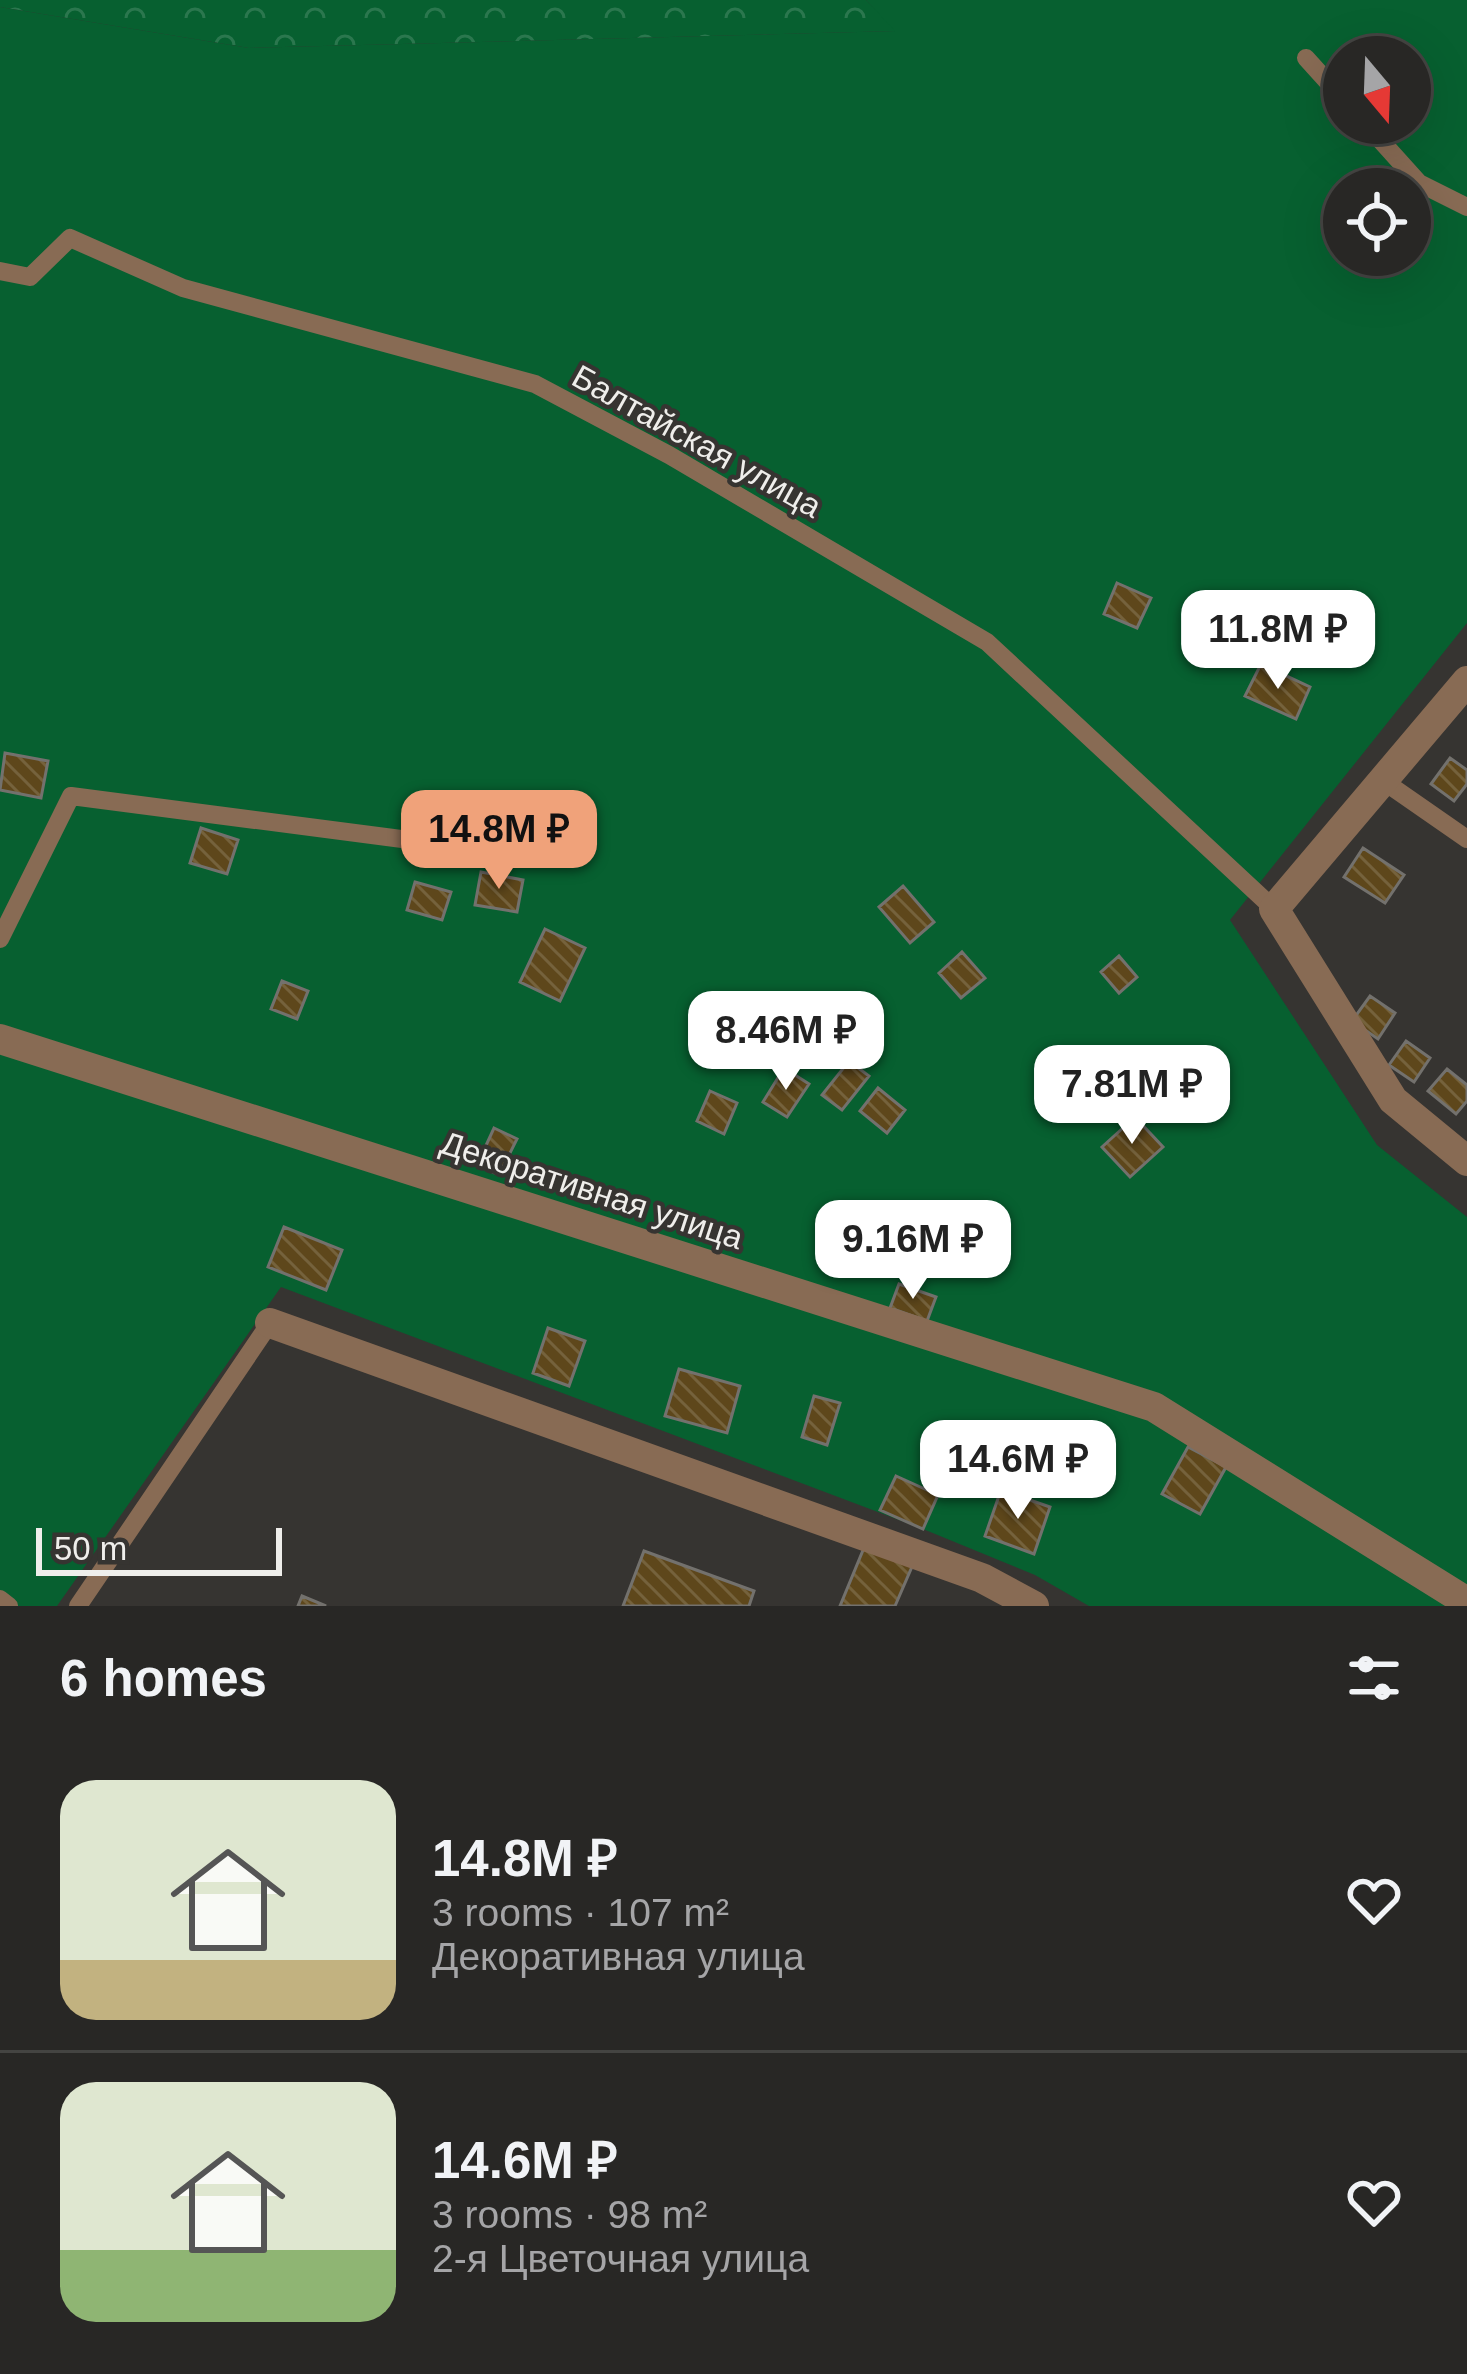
<!DOCTYPE html>
<meta charset="utf-8">
<style>
:root{--surface:#282725;--page:#343332;--text:#f1f3f6;--muted:#a5a5a7;--line:#444442;--accent:#f0a27a}
body{margin:0;font-family:Helvetica,sans-serif;background:var(--page);color:var(--text);height:100vh;display:flex;flex-direction:column;font-size:45px;white-space:nowrap}
*{box-sizing:border-box;margin:0}
p{font-size:39px;color:var(--muted)}
.icon{flex:none;width:66px;height:66px;fill:none;stroke:currentColor;stroke-width:2;stroke-linecap:round;stroke-linejoin:round}
.map{position:relative;height:1606px;overflow:hidden}
.panel{display:flex;flex-direction:column;background:var(--surface);flex:1}
.panel>*{flex:none}
.needle{width:78px;rotate:161deg}
.buttons{position:absolute;left:1323px;top:36px;display:grid;gap:24px}
.buttons a{display:grid;place-items:center;width:108px;height:108px;border-radius:50%;background:var(--surface);box-shadow:0 12px 48px #0002,0 0 0 3px var(--line);font-size:60px}
.scale{position:absolute;left:36px;bottom:30px;width:246px;box-sizing:border-box;padding-left:12px;border:6px solid #efeeeb;border-top:0;font-size:33px;line-height:42px;white-space:nowrap;color:#efeeeb;-webkit-text-stroke:9px #363431;paint-order:stroke}
.price{position:absolute;translate:-50% -102px;padding:0 27px;border-radius:24px;background:#fff;color:#222;font-size:39px;line-height:78px;filter:drop-shadow(0 3px 6px #0008)}
.price::after{content:'';position:absolute;left:50%;top:72px;width:36px;height:27px;margin-left:-18px;background:inherit;clip-path:polygon(0 0,100% 0,50% 100%)}
.price.current{background:var(--accent);color:#111}
ul{padding:0;list-style:none}
li{display:flex;align-items:center;gap:36px;height:300px;padding:0 60px}
li+li{border-top:3px solid var(--line)}
li span{display:grid;place-items:center;flex:none;width:336px;height:240px;border-radius:36px;color:#555}
li>.icon{margin-inline-start:auto}
span .icon{width:144px;height:144px;fill:#fffc;stroke-width:1}
li b{font-size:51px}
h2{display:flex;justify-content:space-between;align-items:center;height:144px;padding:0 60px;font-size:51px}
.map>svg:first-child{display:block}
.forest{fill:url(#forest-crowns)}
.green{fill:#076030;fill-rule:evenodd}
.building{fill:url(#building-back-hatch);stroke:#73716d;stroke-width:3}
.lines{fill:none;stroke-linecap:round;stroke-linejoin:round}
.lane{stroke:#886b54;stroke-width:18}
.street{stroke:#886b54;stroke-width:30}
.labels{text-anchor:middle;dominant-baseline:central;stroke-width:9;stroke-linejoin:round;paint-order:stroke}
.street-label{font-size:33px;fill:#efeeeb;stroke:#363431}
</style>
<div class="map">
<svg width="1467" height="1606" viewBox="0 0 1467 1606">
<defs>
<pattern id="forest-crowns" width="20" height="18" patternUnits="userSpaceOnUse" patternTransform="scale(3)"><rect width="20" height="18" fill="#076030"/><path d="M2 6a3 3 0 1 1 6 0M12 15a3 3 0 1 1 6 0" fill="none" stroke="#2b774e"/></pattern>
<pattern id="building-back-hatch" width="6" height="6" patternUnits="userSpaceOnUse" patternTransform="scale(3)"><rect width="6" height="6" fill="#5e471b"/><path d="M-1 5l2 2M0 0l6 6M5-1l2 2" fill="none" stroke="#75623c"/></pattern>
</defs>
<rect width="100%" height="100%" fill="#363431"/>
<path class="forest" d="M0,0H866L897,31L249,48L0,7Z"/>
<path class="green" d="M866,0H1467V623L1230,920L1377,1145L1467,1217V1606H1089L1035,1575L923,1529L281,1287L57,1606H0V7L249,48L895,31ZM1344,57H1410V123H1344ZM1344,189H1410V255H1344Z"/>
<path class="building" d="M1117,583L1151,598L1137,628L1104,614Z
M1261,664L1310,687L1296,719L1245,696Z
M5,753L48,761L41,798L0,790Z
M1450,758L1467,770V784L1454,801L1431,784Z
M201,828L238,840L227,874L190,863Z
M1363,848L1404,875L1385,903L1344,877Z
M481,872L523,880L517,912L475,905Z
M415,882L451,892L442,920L407,910Z
M903,886L934,922L910,943L879,907Z
M545,929L585,948L560,1001L520,982Z
M962,952L985,978L961,998L939,973Z
M1119,956L1137,977L1119,993L1101,972Z
M282,981L308,991L297,1019L271,1009Z
M1370,996L1395,1013L1378,1039L1352,1021Z
M1406,1041L1430,1058L1414,1082L1389,1065Z
M1067,1053L1090,1076L1065,1102L1041,1079Z
M849,1061L869,1076L842,1110L822,1095Z
M1178,1066L1209,1097L1194,1113L1162,1082Z
M784,1068L809,1084L787,1117L763,1102Z
M1447,1069L1467,1085V1101L1456,1114L1428,1091Z
M878,1088L905,1110L887,1133L860,1111Z
M710,1091L737,1103L724,1134L697,1121Z
M1135,1117L1163,1147L1130,1177L1102,1147Z
M494,1128L517,1139L499,1175L477,1165Z
M284,1227L342,1250L326,1290L268,1267Z
M899,1284L936,1297L927,1321L890,1308Z
M548,1328L585,1341L569,1386L533,1373Z
M679,1369L740,1386L727,1433L665,1416Z
M814,1396L840,1403L827,1445L802,1437Z
M1188,1447L1226,1467L1200,1514L1162,1494Z
M896,1476L938,1495L923,1529L880,1510Z
M1001,1490L1050,1507L1034,1554L985,1536Z
M866,1543L914,1562L895,1606H840Z
M644,1551L754,1591L749,1606H623Z
M302,1596L326,1606H298Z"/>
<g class="lines">
<path class="lane" d="M1306,58L1344,100
M1365,123L1419,183L1467,207
M0,271L30,277L70,238L183,288L535,384L669,455L987,642L1274,909
M1382,780L1467,839
M0,939L71,796L517,854
M0,1599L9,1606
M78,1606L270,1323"/>
<path class="street" d="M1467,681L1274,909L1393,1100L1467,1161
M0,1039L1154,1407L1467,1602
M270,1323L982,1578L1034,1606"/>
</g>
<g class="labels">
<g class="street-label">
<text transform="translate(697 441) rotate(29)">Балтайская улица</text>
<text transform="translate(592 1190) rotate(18)">Декоративная улица</text>
</g>
</g>
</svg>
<div class="buttons">
<a><svg class="needle" viewBox="-14 -14 28 28"><path d="M0-13l5 13h-10z" fill="#e53935"/><path d="M0 13l5-13h-10z" fill="#a5a5a7"/></svg></a>
<a><svg class="icon" aria-label="locate" viewBox="0 0 24 24"><circle cx="12" cy="12" r="6"/><path d="M12 2v4M12 18v4M2 12h4M18 12h4"/></svg></a>
</div>
<div class="scale">50 m</div>
<b class="price" style="left:1278px;top:692px">11.8M ₽</b>
<b class="price current" style="left:499px;top:892px">14.8M ₽</b>
<b class="price" style="left:786px;top:1093px">8.46M ₽</b>
<b class="price" style="left:1132px;top:1147px">7.81M ₽</b>
<b class="price" style="left:913px;top:1302px">9.16M ₽</b>
<b class="price" style="left:1018px;top:1522px">14.6M ₽</b>
</div>
<section class="panel">
<h2>6 homes<svg class="icon" aria-label="filters" viewBox="0 0 24 24"><path d="M4 7h16M4 17h16"/><circle cx="9" cy="7" r="2"/><circle cx="15" cy="17" r="2"/></svg></h2>
<ul>
<li><span style="background:linear-gradient(#dfe7d0 75%,#c2b280 0)"><svg class="icon" aria-label="home" viewBox="0 0 24 24"><path d="M3 11l9-7 9 7M6 9v11h12V9"/></svg></span><div><b>14.8M ₽</b><p>3 rooms · 107 m²</p><p>Декоративная улица</p></div><svg class="icon" aria-label="heart" viewBox="0 0 24 24"><path d="M12 20l-8-8c-3-5 5-10 8-4 3-6 11-1 8 4z"/></svg></li>
<li><span style="background:linear-gradient(#dfe7d0 70%,#8fb573 0)"><svg class="icon" aria-label="home" viewBox="0 0 24 24"><path d="M3 11l9-7 9 7M6 9v11h12V9"/></svg></span><div><b>14.6M ₽</b><p>3 rooms · 98 m²</p><p>2-я Цветочная улица</p></div><svg class="icon" aria-label="heart" viewBox="0 0 24 24"><path d="M12 20l-8-8c-3-5 5-10 8-4 3-6 11-1 8 4z"/></svg></li>
</ul>
</section>
